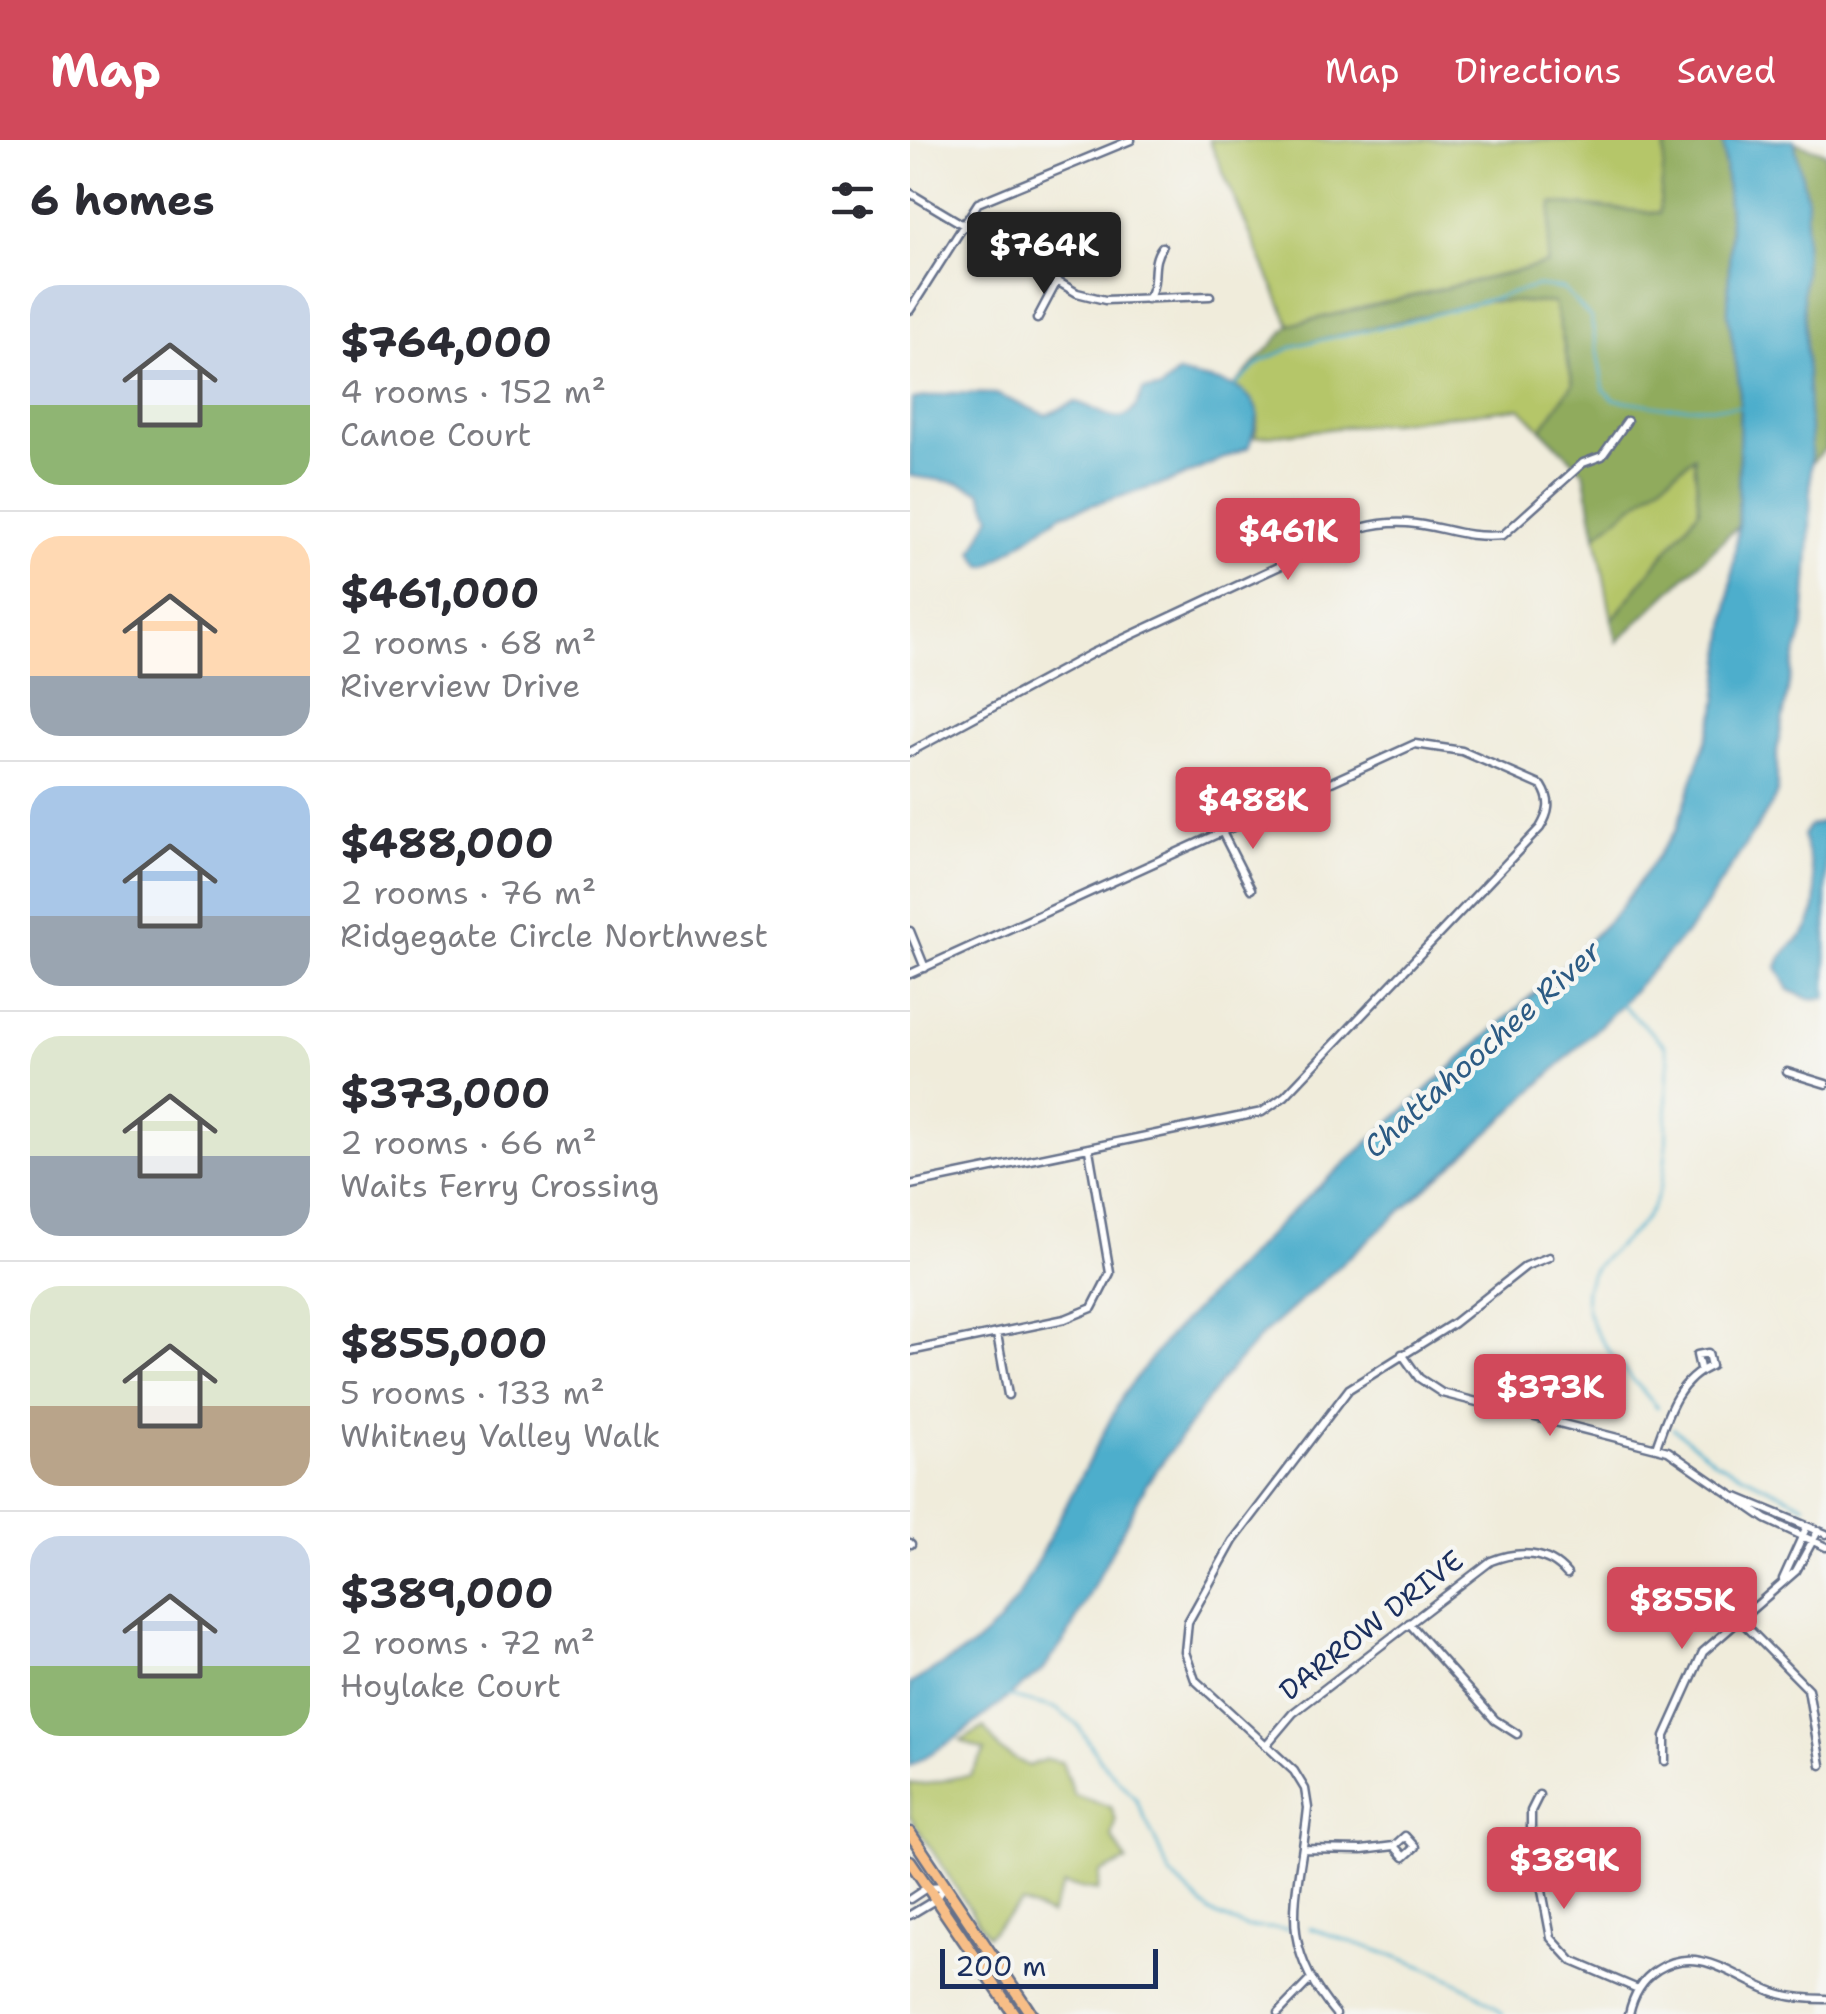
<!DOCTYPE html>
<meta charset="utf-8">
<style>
:root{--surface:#fff;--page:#f7f7f7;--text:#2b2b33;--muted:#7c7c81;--line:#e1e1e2;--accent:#d1495b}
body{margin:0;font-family:"Shantell Sans",sans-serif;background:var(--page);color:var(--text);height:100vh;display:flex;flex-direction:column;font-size:38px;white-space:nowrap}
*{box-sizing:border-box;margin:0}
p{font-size:32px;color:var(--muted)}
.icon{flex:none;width:55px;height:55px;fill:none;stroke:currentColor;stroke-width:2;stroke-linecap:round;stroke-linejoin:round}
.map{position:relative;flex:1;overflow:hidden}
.drawer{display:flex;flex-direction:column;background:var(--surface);width:910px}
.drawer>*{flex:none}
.scale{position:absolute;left:30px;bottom:25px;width:218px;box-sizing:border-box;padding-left:10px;border:5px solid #1b2f5e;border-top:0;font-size:28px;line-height:35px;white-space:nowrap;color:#1b2f5e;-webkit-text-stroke:8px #f6f6f2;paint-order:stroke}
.price{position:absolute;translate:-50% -85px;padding:0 22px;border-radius:10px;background:var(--accent);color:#fff;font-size:32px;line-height:65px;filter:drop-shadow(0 2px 5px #0008)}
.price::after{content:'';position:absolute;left:50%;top:60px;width:30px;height:22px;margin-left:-15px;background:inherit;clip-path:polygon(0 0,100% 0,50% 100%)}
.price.current{background:#222;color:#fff}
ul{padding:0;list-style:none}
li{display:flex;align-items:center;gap:30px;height:250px;padding:0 30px}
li+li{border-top:2px solid var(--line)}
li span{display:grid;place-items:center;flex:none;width:280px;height:200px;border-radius:30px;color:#555}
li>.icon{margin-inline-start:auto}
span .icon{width:120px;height:120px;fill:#fffc;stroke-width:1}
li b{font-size:42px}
h2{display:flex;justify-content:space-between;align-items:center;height:120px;padding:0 30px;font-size:42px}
header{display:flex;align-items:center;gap:60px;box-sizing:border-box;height:140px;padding:0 50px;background:var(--accent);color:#fff}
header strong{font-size:48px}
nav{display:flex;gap:55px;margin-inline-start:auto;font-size:35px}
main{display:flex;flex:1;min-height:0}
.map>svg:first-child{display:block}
.green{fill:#b5c669;stroke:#687a64;stroke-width:2.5}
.forest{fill:#90ab5d;stroke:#566d5e;stroke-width:2.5}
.water{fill:#4daecc;stroke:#346e95;stroke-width:2.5}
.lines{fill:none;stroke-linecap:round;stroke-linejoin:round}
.stream{stroke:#4daecc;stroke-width:2.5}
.street-casing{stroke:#66718a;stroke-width:11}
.highway-casing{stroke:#66718a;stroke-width:15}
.street{stroke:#fff;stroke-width:6}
.highway{stroke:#f7be87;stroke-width:10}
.labels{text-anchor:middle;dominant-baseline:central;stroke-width:9;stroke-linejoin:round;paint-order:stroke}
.street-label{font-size:28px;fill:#1b2f5e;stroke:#f6f6f2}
.water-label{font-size:30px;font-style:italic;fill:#2c5b84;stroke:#f6f6f2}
</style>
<header>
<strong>Map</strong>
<nav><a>Map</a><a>Directions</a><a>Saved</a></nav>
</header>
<main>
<section class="drawer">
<h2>6 homes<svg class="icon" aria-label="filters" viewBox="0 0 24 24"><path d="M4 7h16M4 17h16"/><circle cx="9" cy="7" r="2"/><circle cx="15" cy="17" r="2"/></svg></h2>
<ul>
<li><span style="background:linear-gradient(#c9d6e8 60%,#8fb573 0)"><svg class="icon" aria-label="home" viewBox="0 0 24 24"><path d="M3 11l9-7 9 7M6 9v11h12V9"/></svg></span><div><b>$764,000</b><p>4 rooms · 152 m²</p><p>Canoe Court</p></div></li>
<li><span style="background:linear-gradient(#ffd9b3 70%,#9aa5b1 0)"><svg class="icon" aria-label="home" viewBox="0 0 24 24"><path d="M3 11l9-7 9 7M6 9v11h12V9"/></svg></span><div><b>$461,000</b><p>2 rooms · 68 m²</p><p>Riverview Drive</p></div></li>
<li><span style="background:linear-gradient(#a9c7e8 65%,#9aa5b1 0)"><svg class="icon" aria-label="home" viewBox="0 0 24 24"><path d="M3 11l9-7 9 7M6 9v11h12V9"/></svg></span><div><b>$488,000</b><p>2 rooms · 76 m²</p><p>Ridgegate Circle Northwest</p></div></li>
<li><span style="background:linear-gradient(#dfe7d0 60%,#9aa5b1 0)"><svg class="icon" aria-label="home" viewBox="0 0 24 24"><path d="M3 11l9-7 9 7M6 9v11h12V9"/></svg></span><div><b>$373,000</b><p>2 rooms · 66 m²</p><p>Waits Ferry Crossing</p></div></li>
<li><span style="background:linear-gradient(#dfe7d0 60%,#b9a48a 0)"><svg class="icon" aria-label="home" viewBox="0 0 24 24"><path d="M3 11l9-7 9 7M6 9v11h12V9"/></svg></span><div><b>$855,000</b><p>5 rooms · 133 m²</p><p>Whitney Valley Walk</p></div></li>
<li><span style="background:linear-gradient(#c9d6e8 65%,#8fb573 0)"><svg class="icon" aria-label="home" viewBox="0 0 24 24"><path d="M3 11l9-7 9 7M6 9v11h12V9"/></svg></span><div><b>$389,000</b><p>2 rooms · 72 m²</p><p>Hoylake Court</p></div></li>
</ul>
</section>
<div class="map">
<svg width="916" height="1874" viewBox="0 0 916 1874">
<rect width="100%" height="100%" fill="#f6f6f2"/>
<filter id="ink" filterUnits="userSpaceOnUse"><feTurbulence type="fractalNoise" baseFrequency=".01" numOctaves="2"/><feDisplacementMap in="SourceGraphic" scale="20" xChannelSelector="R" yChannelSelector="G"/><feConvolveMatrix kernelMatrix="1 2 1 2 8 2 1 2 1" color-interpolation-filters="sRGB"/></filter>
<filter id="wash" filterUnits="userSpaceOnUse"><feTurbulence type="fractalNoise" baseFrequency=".0048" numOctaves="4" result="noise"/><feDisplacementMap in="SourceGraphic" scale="40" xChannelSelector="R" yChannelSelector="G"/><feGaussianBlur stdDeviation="2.25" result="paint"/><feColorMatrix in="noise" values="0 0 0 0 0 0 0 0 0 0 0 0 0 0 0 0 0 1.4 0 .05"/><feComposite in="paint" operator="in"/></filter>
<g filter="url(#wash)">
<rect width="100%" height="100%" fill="#f0ecdb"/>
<path class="green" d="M299,0H756L750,73L643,63L637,124L380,185Z
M576,161L645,163L663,244L631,289L610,268L345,297L348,276L325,246L352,221L388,205Z
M784,315L789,370L702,480L686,395Z
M74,1587L91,1611L119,1626L136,1619L152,1622L164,1655L201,1667L206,1681L202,1698L217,1721L190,1733L188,1751L153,1745L140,1775L111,1763L77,1796L0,1676V1643C18,1648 40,1636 60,1636L75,1611L51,1601Z"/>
<path class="forest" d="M756,0H813L820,88L818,173L830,248L828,386L707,502L702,480L789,370L784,317L686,395L674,332L631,289L663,244L644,163L576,161L388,205L352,221L324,246L380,185L637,124L642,63L749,73Z
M878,0L916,13V308L882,343Z"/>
<path class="water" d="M813,0H884L897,59L893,155L901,309L900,397L894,487L882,528L867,611V653L861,666L782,787L698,878L587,985L351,1196L310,1242L236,1345L157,1497L134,1529L46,1598L0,1626V1544L62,1507L88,1484L110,1454L213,1255L258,1197L382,1071L653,827L709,770L766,690L806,570L828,386L830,248L818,173L820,88Z
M268,233C295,242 342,238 348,276L339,307L262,341L152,374L78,426H72L63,412L81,376L71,352L49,343L0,336L2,259L43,253L86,254L136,275L166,262C191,268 217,300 233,250L251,249Z
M916,681V858L899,859L879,850L867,827C873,810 884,805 896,791C916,759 900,730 893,695L899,686Z"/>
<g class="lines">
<path class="stream" d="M325,246L352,221L388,205L497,182L628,146L653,149L681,178L694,250L703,259L754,267H830
M709,862L755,905L759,920C753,963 763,1015 747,1057C736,1086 713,1100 692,1120C642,1170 718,1229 747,1268
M763,1288L806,1322L895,1365
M97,1556L145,1568L167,1584L190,1620L226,1659L261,1735L301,1773L336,1787L379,1789
M400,1788C466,1812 539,1826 593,1874"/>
</g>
</g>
<g filter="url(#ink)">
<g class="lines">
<defs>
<path id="street" d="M0,53L167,153L195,160L300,156
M237,159C250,143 239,124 252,107
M0,170L68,63L221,0
M127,179L146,143
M0,612L181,514L451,388C514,371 539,401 593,395L673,323L692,316L717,281
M312,692L341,749
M0,791L15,828
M0,834L505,604L552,611L632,646C642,662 639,673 630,688L375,956L352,972L0,1045
M877,932L916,944
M87,1194L98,1255
M0,1211L155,1179L182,1168L200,1133L179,1010
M492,1214L509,1238L532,1253L758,1311L856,1379L916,1407
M746,1307C758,1273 768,1240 801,1226L798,1213L787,1215L790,1228
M827,1357L916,1394
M0,1403L1,1404
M873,1439L897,1386
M829,1479L898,1549L911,1625
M499,1483L585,1580L607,1594
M356,1605L383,1573L581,1421C608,1410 638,1411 657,1434
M755,1621V1596L793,1512L886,1431L908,1391
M629,1655L621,1671V1693L641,1798L662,1821L728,1849
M394,1709L452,1710L484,1706L495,1696L505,1707L494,1717L484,1706
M0,1759L18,1747L34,1746
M0,1775L25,1760L34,1746
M368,1873L399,1841
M426,1874C363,1799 389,1758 398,1668L395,1649L384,1631L285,1540L275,1512L278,1482L323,1401L439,1249L544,1183L616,1126L639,1117
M719,1874C723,1856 731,1840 747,1830C791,1801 828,1842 870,1854C885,1858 900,1859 916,1859"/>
<path id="highway" d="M0,1693L121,1874
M0,1721L104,1874"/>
</defs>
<use href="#street" class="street-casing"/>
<use href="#highway" class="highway-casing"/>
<use href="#street" class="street"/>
<use href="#highway" class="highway"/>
</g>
</g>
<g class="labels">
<g class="street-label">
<text transform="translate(461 1485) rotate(-38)">DARROW DRIVE</text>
</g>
<g class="water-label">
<text transform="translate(572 909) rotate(-42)">Chattahoochee River</text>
</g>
</g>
</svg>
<div class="scale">200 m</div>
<b class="price current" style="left:134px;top:157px">$764K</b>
<b class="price" style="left:378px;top:443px">$461K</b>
<b class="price" style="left:343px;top:712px">$488K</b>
<b class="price" style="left:640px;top:1299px">$373K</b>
<b class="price" style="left:772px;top:1512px">$855K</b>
<b class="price" style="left:654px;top:1772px">$389K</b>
</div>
</main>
